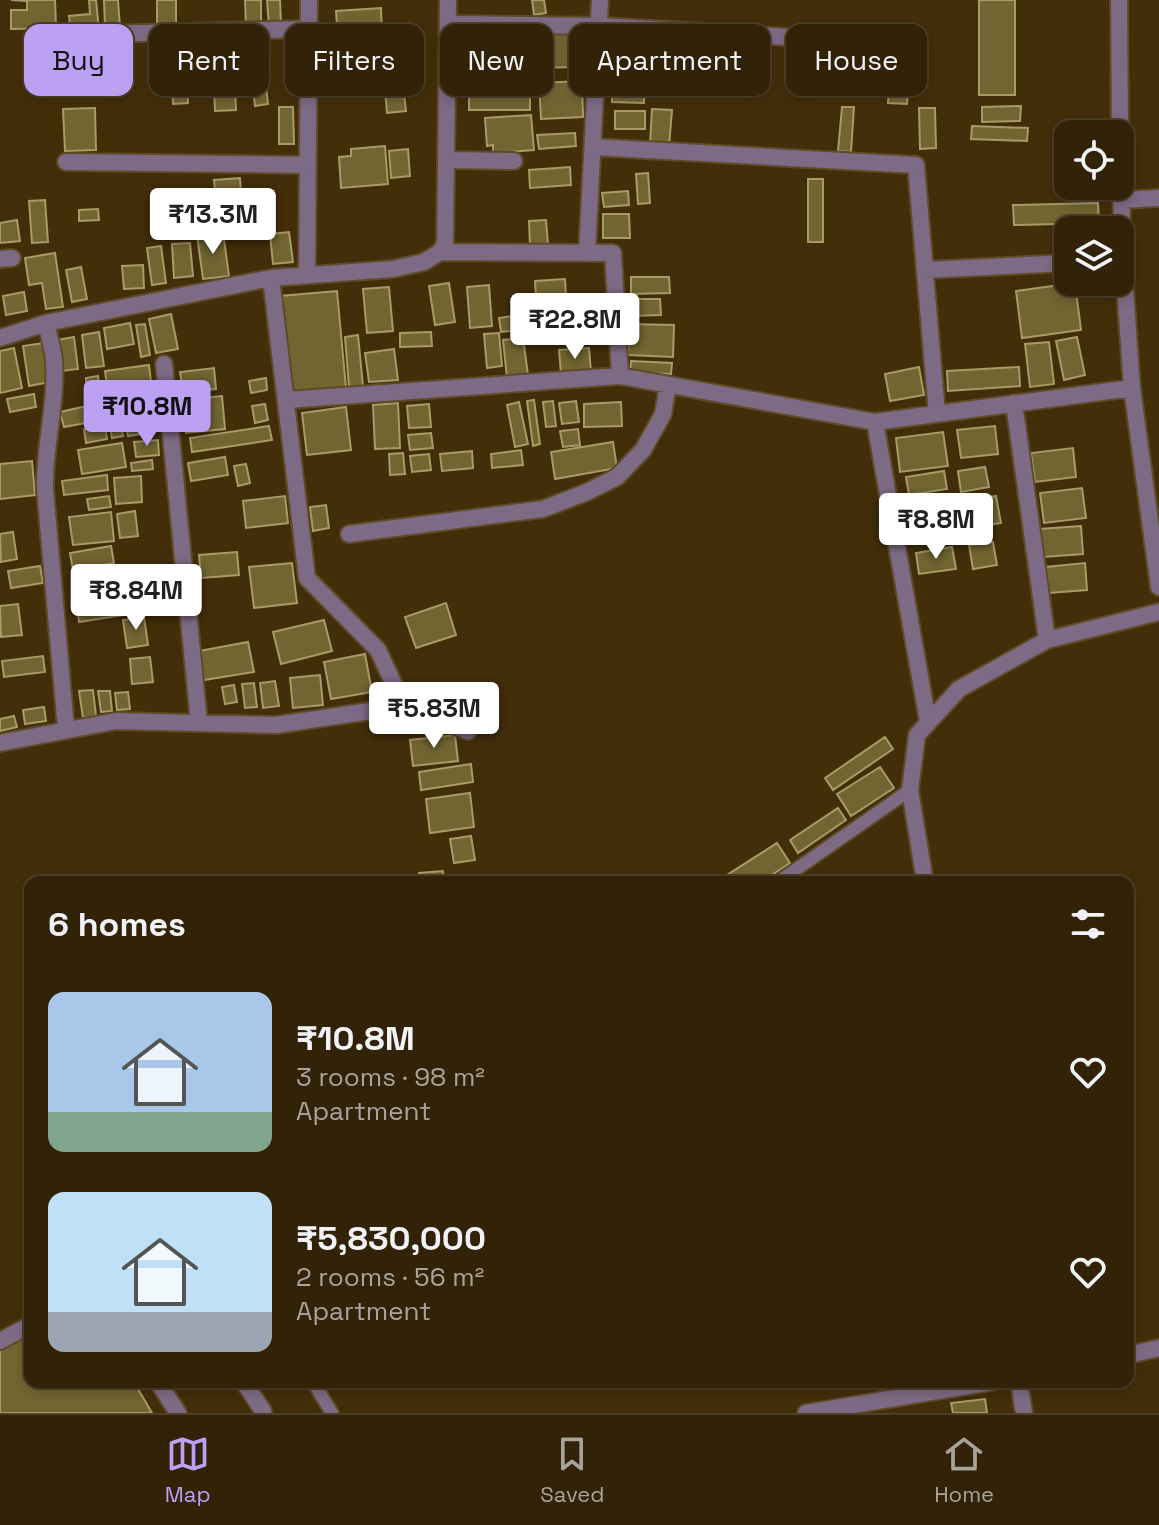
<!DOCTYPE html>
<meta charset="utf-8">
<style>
:root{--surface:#322208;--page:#3d2f16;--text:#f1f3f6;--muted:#a8a49c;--line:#4d3f29;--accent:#bca0f2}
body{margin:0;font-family:"Space Grotesk",sans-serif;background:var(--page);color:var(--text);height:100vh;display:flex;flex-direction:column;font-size:30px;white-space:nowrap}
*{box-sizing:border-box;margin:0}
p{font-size:26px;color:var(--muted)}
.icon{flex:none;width:44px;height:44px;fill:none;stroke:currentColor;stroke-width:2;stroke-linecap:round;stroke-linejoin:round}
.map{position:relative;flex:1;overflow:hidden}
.sheet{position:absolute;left:24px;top:876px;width:1110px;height:512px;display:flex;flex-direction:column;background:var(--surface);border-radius:16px;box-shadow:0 4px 12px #0003,0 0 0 2px var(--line)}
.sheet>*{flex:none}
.guide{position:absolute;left:24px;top:24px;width:1112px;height:72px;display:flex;gap:16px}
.controls{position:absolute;left:1054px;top:120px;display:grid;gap:16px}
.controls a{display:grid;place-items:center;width:80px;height:80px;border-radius:16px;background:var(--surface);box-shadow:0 4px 12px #0003,0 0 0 2px var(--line);font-size:40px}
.price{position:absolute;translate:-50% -68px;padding:0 18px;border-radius:8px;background:#fff;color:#222;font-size:26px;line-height:52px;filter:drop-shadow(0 2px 4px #0008)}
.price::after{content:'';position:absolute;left:50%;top:48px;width:24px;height:18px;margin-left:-12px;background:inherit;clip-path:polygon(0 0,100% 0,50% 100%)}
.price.active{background:var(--accent);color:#111}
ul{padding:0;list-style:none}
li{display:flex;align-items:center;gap:24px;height:200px;padding:0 24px}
li span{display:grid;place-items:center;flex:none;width:224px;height:160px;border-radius:16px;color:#555}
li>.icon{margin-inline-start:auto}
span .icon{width:96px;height:96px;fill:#fffc;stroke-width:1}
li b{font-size:34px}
h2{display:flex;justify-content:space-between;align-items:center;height:96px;padding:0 24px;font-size:34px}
.chip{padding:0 28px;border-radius:16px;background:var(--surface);box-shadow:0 4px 12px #0003,0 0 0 2px var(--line);font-size:28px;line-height:72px}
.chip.active{background:var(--accent);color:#111}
.menu{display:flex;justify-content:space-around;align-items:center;height:112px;border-top:2px solid var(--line);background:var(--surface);font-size:22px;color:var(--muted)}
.menu a{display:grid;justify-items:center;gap:4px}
.menu .active{color:var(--accent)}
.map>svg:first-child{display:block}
.building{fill:#716531;stroke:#a79b66;stroke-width:2}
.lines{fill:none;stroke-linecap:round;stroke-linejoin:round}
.service-casing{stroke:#5f4a28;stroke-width:16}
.minor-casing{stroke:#5f4a28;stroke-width:20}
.service{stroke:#7d6a84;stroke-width:12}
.minor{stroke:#7d6a84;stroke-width:16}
</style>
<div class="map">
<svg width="1159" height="1413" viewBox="0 0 1159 1413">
<rect width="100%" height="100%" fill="#432e0a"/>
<path class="building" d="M11,0H55L56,28L11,29V10H27V1Z
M89,0H96L99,30L71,33L69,16L90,14Z
M104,0H118L120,27L105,28Z
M157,0H176V27L157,28Z
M245,0H261V25L246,26Z
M267,0H280L281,25L269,26Z
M532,0H544L546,13L534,15Z
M979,0H1015V95H979Z
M381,8L382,37L338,40L336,11Z
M577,31V67L529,68V49L464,50V32Z
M402,43L404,59L388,61L385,45Z
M378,45L380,71L352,73L351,47Z
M186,59L188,103L173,104L171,60Z
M613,59L645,60L644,103L612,102Z
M264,60V75L250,76L249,61Z
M234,61L236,110L215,111L213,62Z
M891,61L910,63L907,104L888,103Z
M401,67L406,111L387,113L383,69Z
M376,79L377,94L342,97L341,82Z
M469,81H530V110H469Z
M582,81L583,117L541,119L539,83Z
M266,87L268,104L255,106L253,88Z
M1021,106L1020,121L982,122V107Z
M279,107H293L294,144H279Z
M842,107H854L851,152L838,151Z
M95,108L96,150L65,151L63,109Z
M919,108H935L936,148L920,149Z
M652,109L672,110L669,147L650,145Z
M615,111H645V129H615Z
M531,115L534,150L493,153V145L487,146L485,118Z
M972,126L1028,128L1027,141L971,139Z
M575,133L576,146L539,149L537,135Z
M385,146L388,184L341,188L339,157L351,156V149Z
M408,149L410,176L391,178L389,151Z
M570,167L571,185L530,188L529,170Z
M648,173L650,203L638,204L636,174Z
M240,178L242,208L217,210L214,180Z
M808,179H823V242H808Z
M628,191L629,205L604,207L602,193Z
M45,200L48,242L32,243L29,201Z
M1098,203L1099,223L1014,225L1013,205Z
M98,209L99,220L79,221V210Z
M603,214H629L630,238H603Z
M17,220L20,241L0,243V223Z
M546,220L548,245L530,246L529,221Z
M223,232L229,276L203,279L197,235Z
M289,232L293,262L273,264L270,234Z
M190,243L193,276L174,278L172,244Z
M161,246L166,283L152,285L147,248Z
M55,253L63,307L46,309L42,283L29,285L25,258Z
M143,265L144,288L124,289L122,266Z
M81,267L87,299L72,302L66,270Z
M631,277H669L670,293L631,294Z
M565,279L568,329L538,331L535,281Z
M449,283L455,322L435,325L429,286Z
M1075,283L1081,330L1022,338L1016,291Z
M489,285L492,326L470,328L467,287Z
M389,287L393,331L367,333L363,289Z
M337,291L346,388L289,393L280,296Z
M24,292L27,311L6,315L3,296Z
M630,299H660L661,315L630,316Z
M171,314L178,349L156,353L149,319Z
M519,315L521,330L501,332L499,318Z
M130,323L134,344L107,349L104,328Z
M145,324L150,355L141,357L136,325Z
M630,324L674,325L673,357L628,355Z
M99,332L104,366L86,368L82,335Z
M431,332L432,346L400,347V333Z
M499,333L502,366L487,368L484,334Z
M358,335L363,386L349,387L345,337Z
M74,337L78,369L62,371L57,340Z
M1077,337L1085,375L1064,380L1056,341Z
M523,338L528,375L507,378L503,340Z
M1049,342L1054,384L1030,387L1025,344Z
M44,343L50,382L29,386L23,346Z
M14,348L22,388L0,393V351Z
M589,348L591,372L561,374L559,350Z
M394,349L398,380L369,382L365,353Z
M631,361L672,363L671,374L630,373Z
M149,365L151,382L118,386L120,400L109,401L105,371Z
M919,367L924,395L890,401L885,374Z
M1019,367L1020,386L948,391L947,371Z
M214,368L216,389L183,392L180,372Z
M98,376L101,398L87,399L86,378Z
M266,378L267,390L251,393L249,381Z
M149,388L151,398L125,402L124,392Z
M34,394L36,407L10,412L7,399Z
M222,396L225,429L186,433L182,400Z
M534,400L540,444L533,446L527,401Z
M553,401L556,426L546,427L543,402Z
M576,401L579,422L562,424L559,403Z
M519,402L528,444L515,447L507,405Z
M621,402L622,426L584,427V404Z
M398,403L400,448L375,449L373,405Z
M265,404L268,420L255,423L252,406Z
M429,404L431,427L409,428L407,406Z
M150,405L151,411L126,415L125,409Z
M87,406L91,422L64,427L60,412Z
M118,406L123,436L112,438L107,408Z
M346,407L351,450L307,455L302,413Z
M151,416L154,432L128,436L125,421Z
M105,426L107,439L86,443L84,429Z
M269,426L272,440L192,452L190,438Z
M995,426L998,454L961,458L957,430Z
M578,429L580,445L563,447L560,431Z
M943,432L948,466L900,472L896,438Z
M431,433L433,448L410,450L408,435Z
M158,440L159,455L136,457L134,442Z
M613,442L617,468L555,479L551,452Z
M122,443L126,467L82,474L78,450Z
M1073,448L1076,477L1035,482L1031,453Z
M521,450L523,465L492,468L491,454Z
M472,451L473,468L442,471L440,454Z
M403,453L405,474L390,475L389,454Z
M429,454L431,470L412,472L410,456Z
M225,457L228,475L191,481L188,463Z
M152,460L153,469L132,471L131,463Z
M32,461L35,495L0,499V464Z
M246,464L250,483L238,486L234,466Z
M985,467L989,487L961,492L958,471Z
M944,471L947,489L909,495L906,477Z
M107,475L108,490L64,495L62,481Z
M141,476L142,502L116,504L114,478Z
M1082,488L1086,518L1044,523L1040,493Z
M109,496L111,507L89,510L87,499Z
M285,496L288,523L246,528L243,501Z
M996,496L1001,523L982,526L980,518L965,520L962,502Z
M955,503L959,535L917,541L913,508Z
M326,505L329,528L313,531L310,507Z
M135,511L138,536L120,538L117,514Z
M111,512L114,541L73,545L69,517Z
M1081,526L1083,554L1043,557L1040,529Z
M13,532L17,559L1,562L0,534Z
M993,542L997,565L973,569L969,545Z
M111,546L114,563L73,570L70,553Z
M952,547L956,569L919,574L916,553Z
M237,552L239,575L201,578L199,555Z
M292,563L297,603L254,608L249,567Z
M1085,563L1087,590L1049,593L1046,567Z
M40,566L43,583L11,588L8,571Z
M131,582L133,602L123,604L124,615L79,622L75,590Z
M446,603L456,635L416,648L405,617Z
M18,604L22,635L1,637L0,606Z
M144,617L148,645L127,648L123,620Z
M324,620L332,651L281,664L273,632Z
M248,642L254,672L204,680L199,651Z
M365,654L372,692L331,699L324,662Z
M43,656L45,672L4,677L2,661Z
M150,657L153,682L132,684L130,659Z
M320,675L323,705L293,708L290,678Z
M275,681L279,706L263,708L260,683Z
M254,683L257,707L245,708L242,684Z
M234,685L237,702L225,704L222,687Z
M93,690L96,716L83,718L79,691Z
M98,691H110L112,711L101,712Z
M128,692L130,709L117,710L115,693Z
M44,707L46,721L25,724L23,710Z
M14,716L17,727L0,731V719Z
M455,735L458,761L413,766L410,740Z
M885,737L893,749L833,790L825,778Z
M471,764L473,782L421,790L419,772Z
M880,767L894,788L851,816L837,794Z
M470,793L474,827L430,833L426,799Z
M838,808L846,820L798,853L790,840Z
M471,836L475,860L454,863L450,839Z
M777,843L790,863L761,882H716Z
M443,871L444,882H419V873Z
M30,1330V1382H134L152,1413H0V1349Z
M985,1399L987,1413H953L951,1403Z"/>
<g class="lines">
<defs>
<path id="service" d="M778,882L910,790
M313,1382L332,1413"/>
<path id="minor" d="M1119,0L1120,134
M449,24L600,26L874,42
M103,34L309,29
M593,147L916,165L937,414
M1120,152L1123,260
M446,160L514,161
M66,162L308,165
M1121,200L1159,198
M440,252L613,253L620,376
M587,253L600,0
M0,259L12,258
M1120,260H1123L1132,388L1159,587
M925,270L1068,263
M307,275L309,0
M271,278L307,578L378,650L404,706
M46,323C49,336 53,349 54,361C57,404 44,446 45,489L66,729
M0,338L46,323L271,278L393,269L424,262L440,252L445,244L448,0
M164,364L199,723
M286,400L620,376L875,422L928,722
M1014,403L1047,640
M875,422L1132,388
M349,534L543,509L587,492L617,477L643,450L663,414L668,385
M0,743L116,721L276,725L404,706L468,731
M925,882L910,790L917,735L959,689L1047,640L1159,612
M0,1341L30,1325
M1128,1355L1159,1348
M158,1382L178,1413
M244,1382L263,1411
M1019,1382L1024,1413
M806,1413L991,1382"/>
</defs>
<use href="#service" class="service-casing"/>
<use href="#minor" class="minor-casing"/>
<use href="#service" class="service"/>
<use href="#minor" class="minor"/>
</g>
</svg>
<div class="controls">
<a><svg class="icon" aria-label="locate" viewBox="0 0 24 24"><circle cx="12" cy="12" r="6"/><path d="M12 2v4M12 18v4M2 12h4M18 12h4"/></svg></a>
<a><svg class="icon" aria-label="layers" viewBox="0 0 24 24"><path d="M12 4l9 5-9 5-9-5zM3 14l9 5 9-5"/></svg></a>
</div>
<b class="price" style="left:213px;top:256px">₹13.3M</b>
<b class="price" style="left:575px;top:361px">₹22.8M</b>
<b class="price active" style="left:147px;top:448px">₹10.8M</b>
<b class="price" style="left:936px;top:561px">₹8.8M</b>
<b class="price" style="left:136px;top:632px">₹8.84M</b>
<b class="price" style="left:434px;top:750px">₹5.83M</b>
<div class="guide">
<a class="chip active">Buy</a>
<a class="chip">Rent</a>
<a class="chip">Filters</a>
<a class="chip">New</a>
<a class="chip">Apartment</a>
<a class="chip">House</a>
</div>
<section class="sheet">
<h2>6 homes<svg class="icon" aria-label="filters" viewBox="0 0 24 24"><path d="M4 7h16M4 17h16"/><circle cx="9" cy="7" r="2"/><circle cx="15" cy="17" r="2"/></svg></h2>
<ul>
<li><span style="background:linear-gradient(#a9c7e8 75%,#7fa58c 0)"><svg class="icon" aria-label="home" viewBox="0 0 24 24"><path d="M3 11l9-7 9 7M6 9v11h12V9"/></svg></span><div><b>₹10.8M</b><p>3 rooms · 98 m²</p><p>Apartment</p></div><svg class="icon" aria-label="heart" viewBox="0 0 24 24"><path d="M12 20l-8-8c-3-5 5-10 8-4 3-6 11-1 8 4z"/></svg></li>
<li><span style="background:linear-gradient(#bfe0f5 75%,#9aa5b1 0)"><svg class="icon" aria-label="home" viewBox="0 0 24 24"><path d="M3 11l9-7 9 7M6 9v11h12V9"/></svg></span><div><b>₹5,830,000</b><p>2 rooms · 56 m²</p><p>Apartment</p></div><svg class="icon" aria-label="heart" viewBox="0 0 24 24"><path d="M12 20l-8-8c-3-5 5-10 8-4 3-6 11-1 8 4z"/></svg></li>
</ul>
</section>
</div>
<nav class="menu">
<a class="active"><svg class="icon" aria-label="map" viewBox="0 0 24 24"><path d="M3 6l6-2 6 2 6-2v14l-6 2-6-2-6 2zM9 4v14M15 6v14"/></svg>Map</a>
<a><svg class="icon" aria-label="saved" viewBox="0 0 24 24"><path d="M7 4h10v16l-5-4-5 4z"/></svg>Saved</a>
<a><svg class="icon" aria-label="home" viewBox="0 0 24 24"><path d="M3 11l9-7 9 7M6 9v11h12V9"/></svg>Home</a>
</nav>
